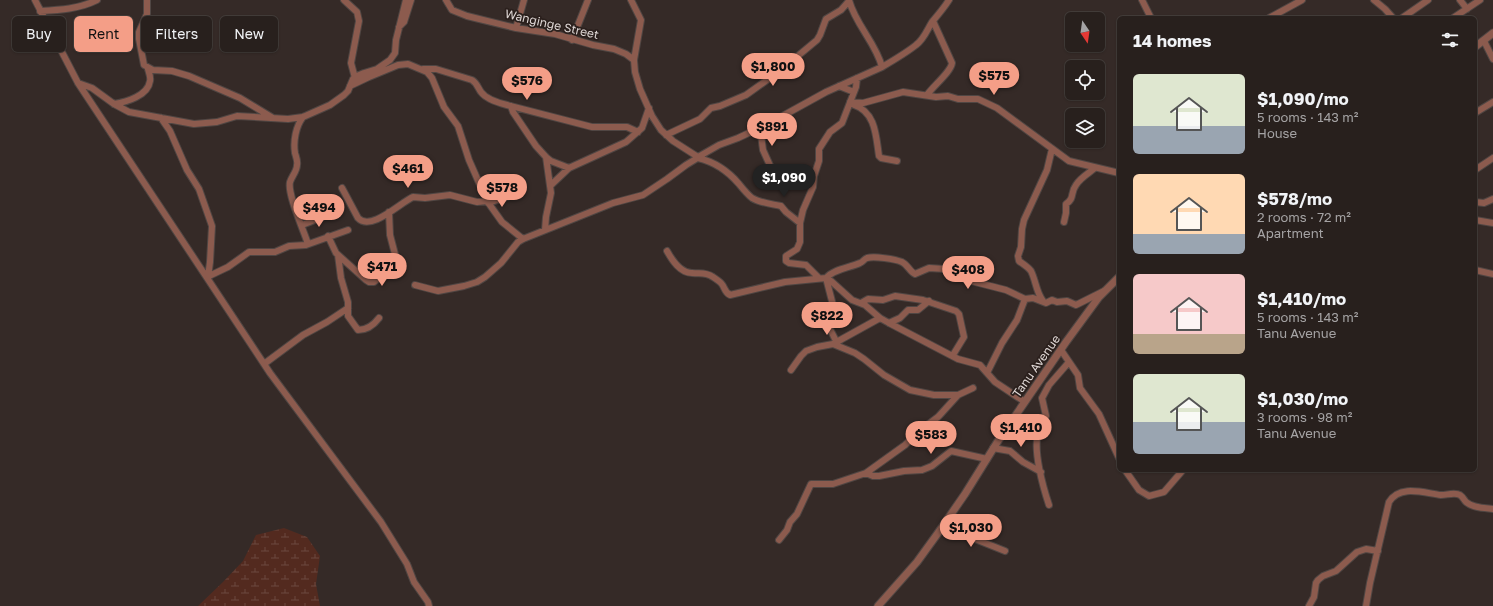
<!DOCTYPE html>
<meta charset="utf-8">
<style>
:root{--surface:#28201d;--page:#342d2a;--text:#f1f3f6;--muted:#a5a3a4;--line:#443e3b;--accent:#f49e87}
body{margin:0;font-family:"Golos Text",sans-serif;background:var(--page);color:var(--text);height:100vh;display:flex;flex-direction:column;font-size:15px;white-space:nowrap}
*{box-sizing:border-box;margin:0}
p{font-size:13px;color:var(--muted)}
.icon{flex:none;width:22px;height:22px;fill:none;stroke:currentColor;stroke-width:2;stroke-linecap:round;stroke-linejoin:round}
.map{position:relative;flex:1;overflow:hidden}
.sheet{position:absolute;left:1117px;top:16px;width:360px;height:456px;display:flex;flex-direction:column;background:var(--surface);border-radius:6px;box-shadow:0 1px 3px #0004,0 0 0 1px var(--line)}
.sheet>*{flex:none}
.hud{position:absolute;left:12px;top:16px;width:380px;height:36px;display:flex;gap:8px}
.needle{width:26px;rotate:167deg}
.buttons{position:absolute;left:1065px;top:12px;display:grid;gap:8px}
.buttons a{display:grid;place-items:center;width:40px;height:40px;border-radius:6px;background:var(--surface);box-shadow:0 1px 3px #0004,0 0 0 1px var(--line);font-size:20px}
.price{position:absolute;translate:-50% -34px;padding:0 9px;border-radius:14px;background:var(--accent);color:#111;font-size:13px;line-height:26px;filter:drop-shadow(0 1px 2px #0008)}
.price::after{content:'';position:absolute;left:50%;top:24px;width:12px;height:9px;margin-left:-6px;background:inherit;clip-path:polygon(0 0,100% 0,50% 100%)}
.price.on{background:#222;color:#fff}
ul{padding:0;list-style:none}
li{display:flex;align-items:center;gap:12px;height:100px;padding:0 16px}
li span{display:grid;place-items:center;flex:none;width:112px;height:80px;border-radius:6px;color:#555}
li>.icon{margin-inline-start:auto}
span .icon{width:48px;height:48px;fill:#fffc;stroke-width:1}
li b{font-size:17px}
h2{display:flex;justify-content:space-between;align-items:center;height:48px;padding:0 16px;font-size:17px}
.pill{padding:0 14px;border-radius:6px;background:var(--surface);box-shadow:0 1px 3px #0004,0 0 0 1px var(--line);font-size:14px;line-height:36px}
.pill.on{background:var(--accent);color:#111}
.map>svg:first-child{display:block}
.wetland{fill:url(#wetland-marsh)}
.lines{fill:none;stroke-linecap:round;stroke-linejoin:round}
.minor-casing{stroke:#504643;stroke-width:8}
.tertiary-casing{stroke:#504643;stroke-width:9}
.minor{stroke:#8c5b4e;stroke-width:6}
.tertiary{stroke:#8c5b4e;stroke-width:7}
.labels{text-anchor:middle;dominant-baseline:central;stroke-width:3.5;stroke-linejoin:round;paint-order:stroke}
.street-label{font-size:12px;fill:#dfd7d5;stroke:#2b201d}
</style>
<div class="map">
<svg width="1493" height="606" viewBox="0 0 1493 606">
<defs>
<pattern id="wetland-marsh" width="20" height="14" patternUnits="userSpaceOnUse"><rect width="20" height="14" fill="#532a1f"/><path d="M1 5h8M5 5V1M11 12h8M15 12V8" fill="none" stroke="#6b483f"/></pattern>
</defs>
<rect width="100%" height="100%" fill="#352a27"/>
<path class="wetland" d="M284,528L307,537L320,556L316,584L320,606H169H198L223,582L243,561L256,535Z"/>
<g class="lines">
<defs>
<path id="minor" d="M35,0L78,83L270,373L381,522L407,564L414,582L428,602L429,606
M147,0V14L139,32V39L144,65L153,70L172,71L189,76L240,98L273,118
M344,0L357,12L359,21L351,63L355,78
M446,0L452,10L467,16L516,28L555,34L593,45L614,49L626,54L634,60
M631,0L641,20L634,60L635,72L640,89L652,116L661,130L673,141L698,157L719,145L738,138L768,124L826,92L882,67C894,60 906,53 916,45C924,39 927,30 932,22C938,15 944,8 949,0
M849,0C855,24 876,43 882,67
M1142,0L1151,18
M1374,0L1385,9L1393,18
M1460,0L1467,9
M40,11C60,10 79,9 97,0
M1269,18L1302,0
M1402,18L1428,0
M1453,18L1480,0
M399,27L404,22L411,0
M516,28L524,0
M572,40L588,0
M1484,41L1493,59
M423,69H436L472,80C477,83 478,88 481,92C486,99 499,103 507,105L592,127H627L638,132
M78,83L92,88L114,104L129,112L194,124L217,122L237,116L288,119L303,117L330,105L344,95L348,91L353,79L357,76L364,73L377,69L390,60L395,53L396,40L406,0
M350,86L369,77L398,65L408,64L427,72L432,78L444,107L458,126L469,160L487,201L502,222L523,239
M839,86L854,92
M927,95C933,86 951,72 952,63L933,21
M850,102L863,103L903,92L936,97L948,96L958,99H978L997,108L1069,161L1119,173
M114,104C126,102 148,96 150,81C151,77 149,73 148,69
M854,105C876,112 876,137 879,156L881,158L897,161
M511,106L513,112L536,146L546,157L551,161L569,168
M1475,113L1493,102
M303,117C296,126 293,141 295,153C296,157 298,161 297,165C297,171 292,176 290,182C287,194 304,231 308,244
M161,118L170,131L187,170L199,189L212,226L210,262L208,277
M760,127L763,150L772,170
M666,135L700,119L711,108L720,106L746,95L781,70L817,40L820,35L826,19L841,10L849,1
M698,158C715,162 728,171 739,184C743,189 747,194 752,198C760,203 772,204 781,206L786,212L800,223V242L797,249L786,256V261L789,263L806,265L819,278
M1475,170L1493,158
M551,185L569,168L626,142L642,128L649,108
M342,188L358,218C371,232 401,202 413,197L425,198L450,195L477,202L487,201
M1475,202L1484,203L1493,199
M488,203L513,195
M1475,220L1493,223
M1064,222L1066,213V204C1075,198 1070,193 1076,185C1080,178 1089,173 1095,168
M800,223L803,210L813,187L814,176L819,161V149L830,132L842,123L856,87L857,78
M302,225L330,214
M545,230L546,217L551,193L546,157
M328,236L336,253L366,280L369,282H374L397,262L390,235L389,212
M667,251C672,260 680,273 692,273C701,274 705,272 713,277C716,279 719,281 721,283C725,287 724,292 730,295L785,282L826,278L831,281L852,300L865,305L880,318L889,323L958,359L980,365L995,382L1025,402
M338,255L341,278L348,302V316L358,330C367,330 373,326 379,318
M1475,270L1493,274
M207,277L228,267L249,252H275L289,246L306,245L348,230
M415,285L438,291L464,286L477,282L485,277L501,263L518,242L523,239L613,203L643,195L667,179L686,165L699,157
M1043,301C1036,292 1036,281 1031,271C1028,267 1023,264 1019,261L1018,256L1021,247L1022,229L1024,220L1047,170L1052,149
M861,303L868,299L883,300L895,296L923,300L956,311L959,314L964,337L953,355
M889,323L900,318L908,310H918L929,301
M836,341L827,323L834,309L826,278C834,269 849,268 860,263C863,262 864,259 867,258C874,256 895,259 902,262C908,265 910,272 915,274L929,268L945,269L956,276L971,281L1006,290L1025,299L1033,298L1046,303L1052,300L1057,302L1067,301L1076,305L1104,291
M833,344L855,353L864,359L884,375L910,390L934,395H958
M1061,350L1078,375L1080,388L1099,414L1119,458
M264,364L303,335L327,322L348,308
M791,370L801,356L806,351L817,347L833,344L880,318
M987,373L1002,343L1017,320L1025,299
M993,448L1010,451L1023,462L1041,472
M1125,470L1139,490L1149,496L1164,492L1183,470
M866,473L873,476H879L904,471L922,470L932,466L951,451L987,459
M1049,505C1043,487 1033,451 1038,433C1039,426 1044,422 1046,416L1042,398L1049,385L1069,362
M945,523L970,537L1005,551
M779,540L787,530L790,522L797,514L811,484H833L866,473L905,445L922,429L938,417L958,395L973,388
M1309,606L1314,597L1316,583L1318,580L1323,576L1336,571L1357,552L1366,549L1378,551
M1366,606L1370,583L1389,502C1400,484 1424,493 1441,495C1447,495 1455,492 1460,495C1463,497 1464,500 1466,502C1473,508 1484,508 1493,509"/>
<path id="tertiary" d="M1475,47L1493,33
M878,606L917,562L938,533L965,494L998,441L1066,342L1099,297L1119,277"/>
</defs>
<use href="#minor" class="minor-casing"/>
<use href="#tertiary" class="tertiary-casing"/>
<use href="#minor" class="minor"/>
<use href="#tertiary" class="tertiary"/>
</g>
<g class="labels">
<g class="street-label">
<text transform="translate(552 24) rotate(13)">Wanginge Street</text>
<text transform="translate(1036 366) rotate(-55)">Tanu Avenue</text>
</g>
</g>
</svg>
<div class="buttons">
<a><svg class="needle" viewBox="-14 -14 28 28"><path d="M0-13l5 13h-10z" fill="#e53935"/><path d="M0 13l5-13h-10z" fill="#a5a3a4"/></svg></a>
<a><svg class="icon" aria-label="locate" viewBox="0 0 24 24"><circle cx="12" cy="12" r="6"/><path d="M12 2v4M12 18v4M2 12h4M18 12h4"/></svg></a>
<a><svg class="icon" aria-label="layers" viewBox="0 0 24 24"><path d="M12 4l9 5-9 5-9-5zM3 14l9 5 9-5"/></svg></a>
</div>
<b class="price" style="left:773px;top:87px">$1,800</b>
<b class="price" style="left:994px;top:96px">$575</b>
<b class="price" style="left:527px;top:101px">$576</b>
<b class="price" style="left:772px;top:147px">$891</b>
<b class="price" style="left:408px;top:189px">$461</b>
<b class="price on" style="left:784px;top:198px">$1,090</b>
<b class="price" style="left:502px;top:208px">$578</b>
<b class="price" style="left:319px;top:228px">$494</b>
<b class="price" style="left:382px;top:287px">$471</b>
<b class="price" style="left:968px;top:290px">$408</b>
<b class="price" style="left:827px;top:336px">$822</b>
<b class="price" style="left:1021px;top:448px">$1,410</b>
<b class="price" style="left:931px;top:455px">$583</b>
<b class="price" style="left:971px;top:548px">$1,030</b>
<div class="hud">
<a class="pill">Buy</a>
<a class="pill on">Rent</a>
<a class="pill">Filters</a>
<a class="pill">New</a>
</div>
<section class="sheet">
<h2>14 homes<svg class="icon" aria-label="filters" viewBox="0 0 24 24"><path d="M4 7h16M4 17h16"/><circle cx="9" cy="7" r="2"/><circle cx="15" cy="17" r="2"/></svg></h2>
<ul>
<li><span style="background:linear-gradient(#dfe7d0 65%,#9aa5b1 0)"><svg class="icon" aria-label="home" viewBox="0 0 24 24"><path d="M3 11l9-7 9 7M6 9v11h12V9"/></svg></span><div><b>$1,090/mo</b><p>5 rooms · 143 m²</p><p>House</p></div></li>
<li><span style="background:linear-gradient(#ffd9b3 75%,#9aa5b1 0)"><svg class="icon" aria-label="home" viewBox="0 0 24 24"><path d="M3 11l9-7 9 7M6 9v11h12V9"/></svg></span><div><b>$578/mo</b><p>2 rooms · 72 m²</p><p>Apartment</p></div></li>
<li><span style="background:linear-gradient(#f6c9c9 75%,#b9a48a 0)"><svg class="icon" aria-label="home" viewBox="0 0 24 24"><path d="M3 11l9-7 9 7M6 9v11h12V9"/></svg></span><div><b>$1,410/mo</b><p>5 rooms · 143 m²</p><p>Tanu Avenue</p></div></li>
<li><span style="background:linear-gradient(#dfe7d0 60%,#9aa5b1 0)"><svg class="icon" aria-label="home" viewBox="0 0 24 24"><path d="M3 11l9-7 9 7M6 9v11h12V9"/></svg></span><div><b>$1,030/mo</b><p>3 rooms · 98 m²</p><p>Tanu Avenue</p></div></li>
</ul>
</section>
</div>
